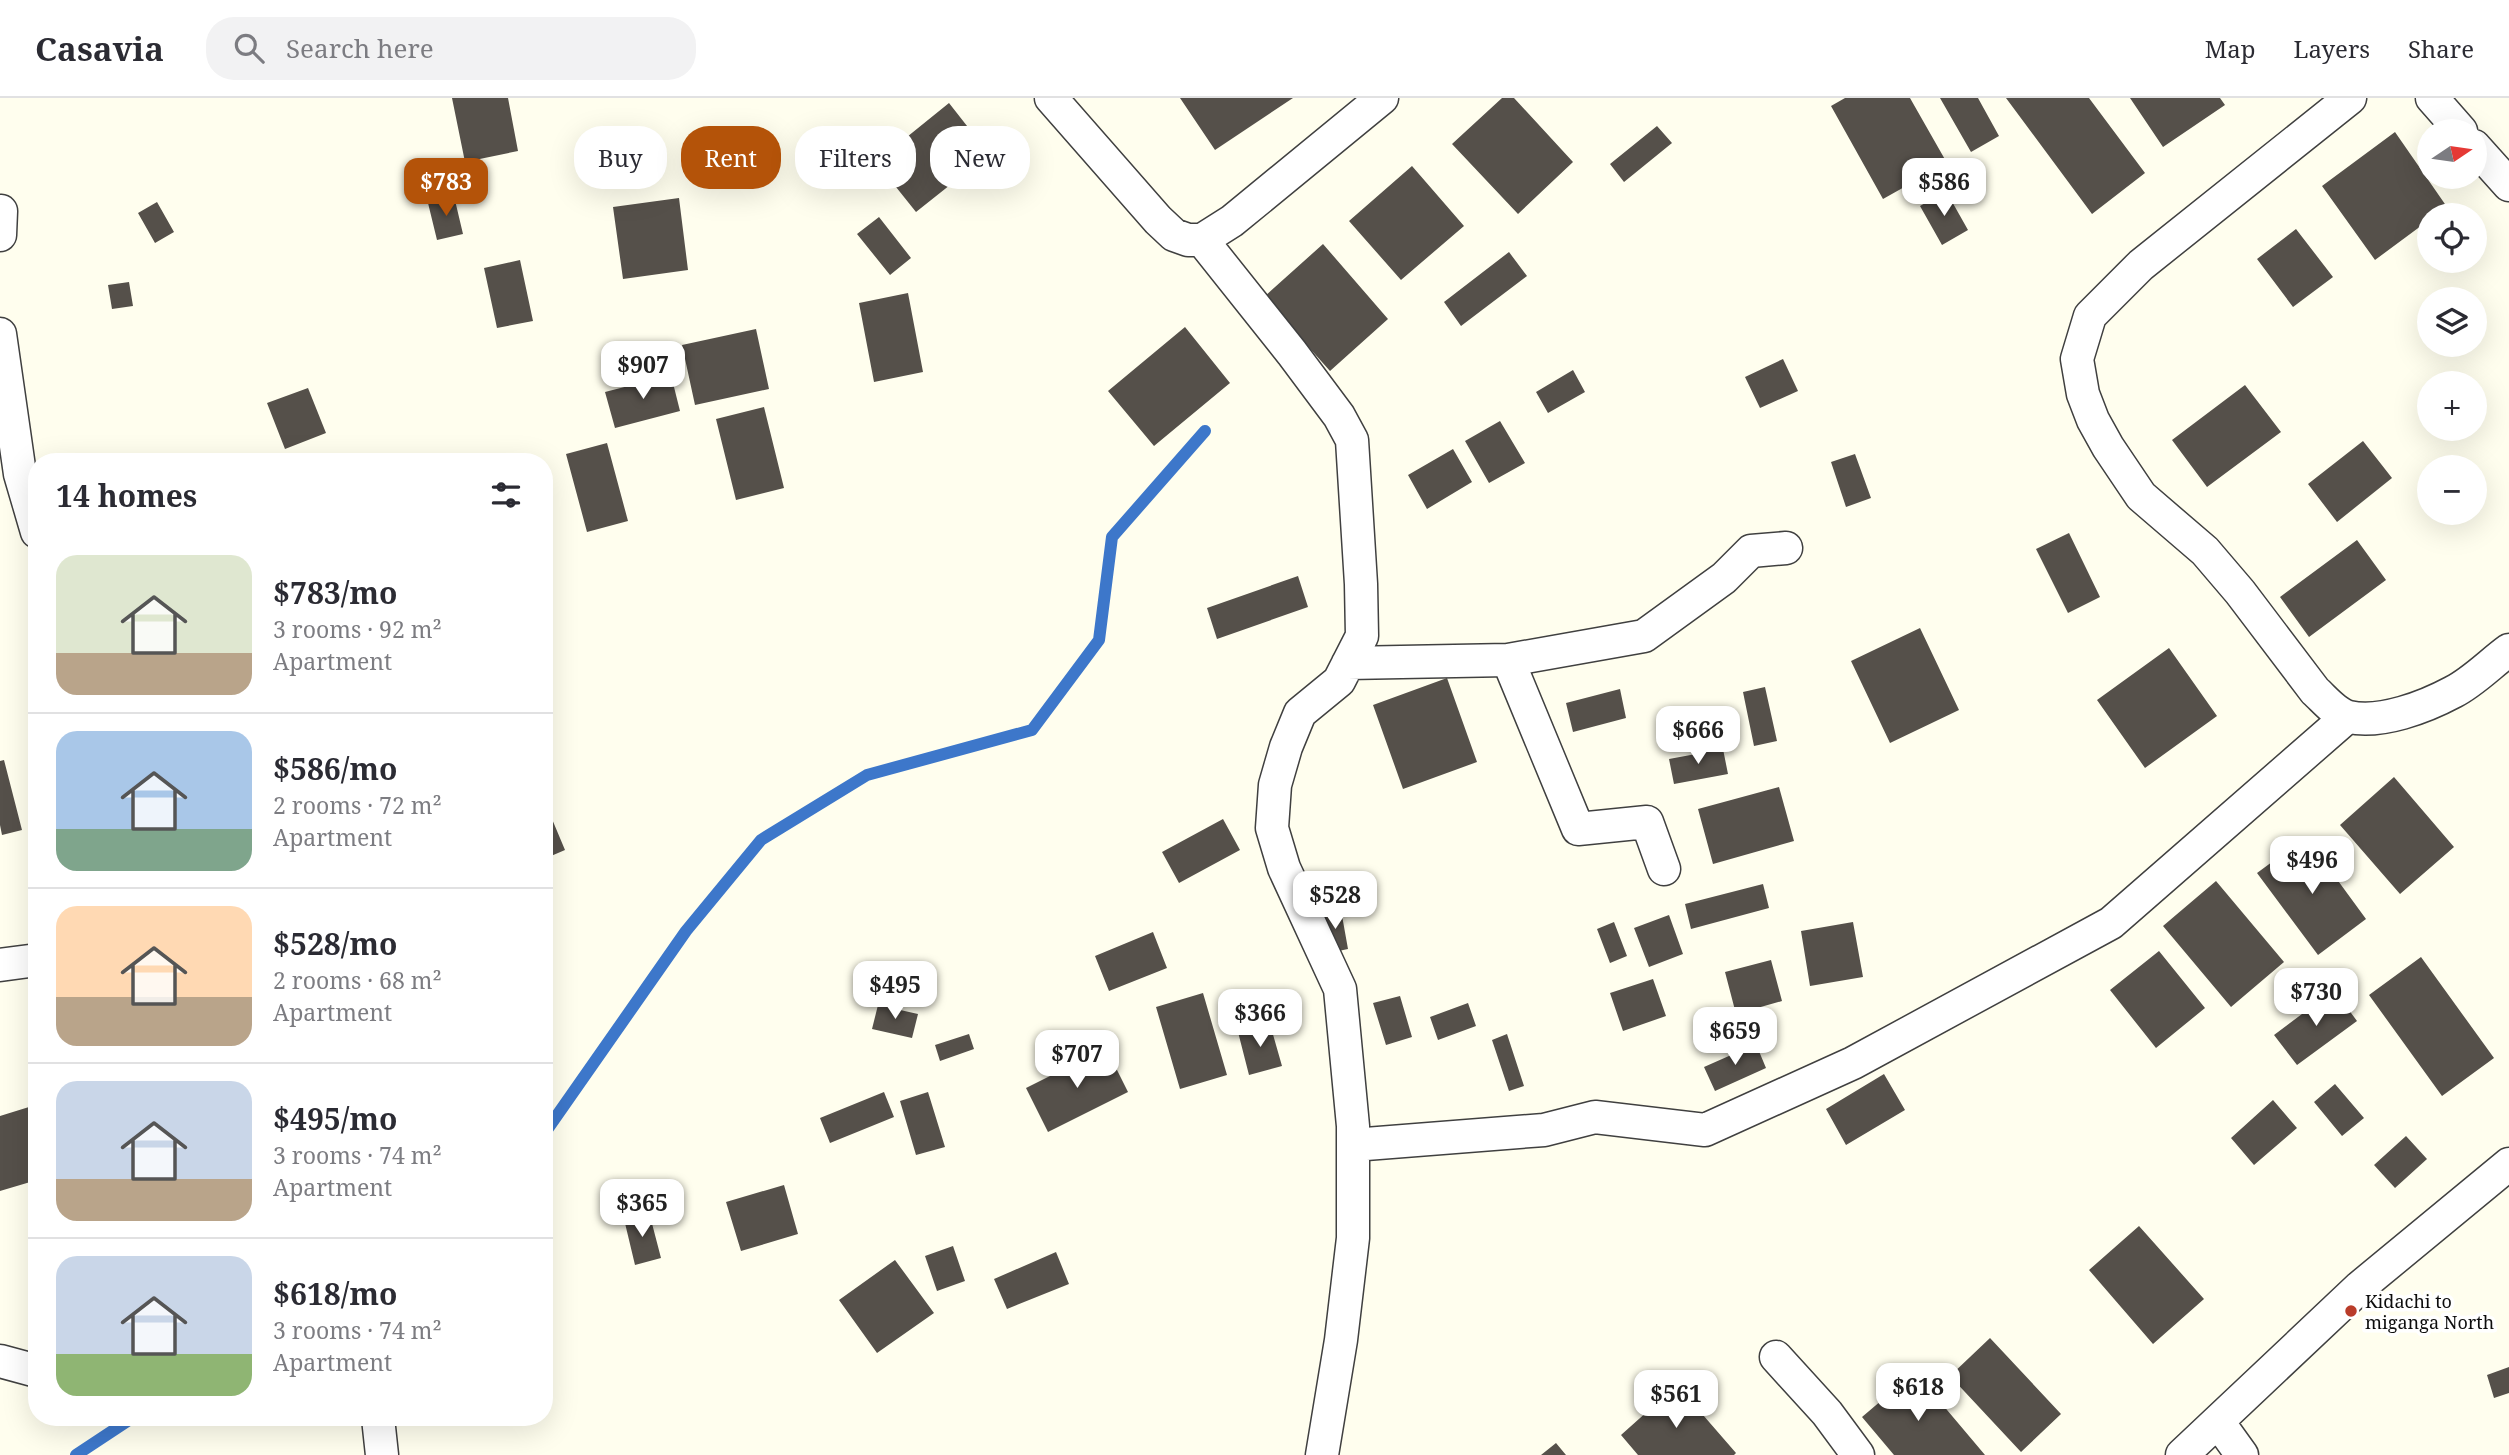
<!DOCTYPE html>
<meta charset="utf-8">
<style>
:root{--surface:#fff;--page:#f2f2f3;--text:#2b2b33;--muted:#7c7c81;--line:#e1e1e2;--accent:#b45309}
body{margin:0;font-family:"Noto Serif",serif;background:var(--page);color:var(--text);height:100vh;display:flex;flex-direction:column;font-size:26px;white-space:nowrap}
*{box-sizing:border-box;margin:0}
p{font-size:23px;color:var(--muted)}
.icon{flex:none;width:38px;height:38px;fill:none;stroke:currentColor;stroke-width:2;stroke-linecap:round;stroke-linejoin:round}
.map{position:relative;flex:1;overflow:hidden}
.details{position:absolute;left:28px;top:355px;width:525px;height:973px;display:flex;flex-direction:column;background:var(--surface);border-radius:28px;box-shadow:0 7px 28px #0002}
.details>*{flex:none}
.banner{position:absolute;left:574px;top:28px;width:665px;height:63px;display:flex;gap:14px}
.needle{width:46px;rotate:77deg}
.tools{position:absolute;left:2417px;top:21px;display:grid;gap:14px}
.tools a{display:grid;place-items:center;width:70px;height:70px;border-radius:50%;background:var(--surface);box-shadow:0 7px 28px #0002;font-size:35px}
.price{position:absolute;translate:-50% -60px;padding:0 16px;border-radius:14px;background:#fff;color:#222;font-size:23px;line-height:46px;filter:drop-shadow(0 2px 4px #0008)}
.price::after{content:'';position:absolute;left:50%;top:42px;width:21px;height:16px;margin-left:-10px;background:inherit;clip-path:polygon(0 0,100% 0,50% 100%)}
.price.current{background:var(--accent);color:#fff}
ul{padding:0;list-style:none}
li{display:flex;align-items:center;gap:21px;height:175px;padding:0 28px}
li+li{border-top:2px solid var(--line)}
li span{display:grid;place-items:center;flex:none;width:196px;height:140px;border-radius:21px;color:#555}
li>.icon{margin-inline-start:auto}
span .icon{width:84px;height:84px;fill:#fffc;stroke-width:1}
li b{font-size:30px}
h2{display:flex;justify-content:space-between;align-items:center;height:84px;padding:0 28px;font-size:30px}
.tag{padding:0 24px;border-radius:28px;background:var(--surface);box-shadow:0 7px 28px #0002;font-size:24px;line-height:63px}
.tag.current{background:var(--accent);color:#fff}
header{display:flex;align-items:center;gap:42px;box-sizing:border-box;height:98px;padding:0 35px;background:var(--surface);border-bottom:2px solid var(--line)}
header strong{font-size:33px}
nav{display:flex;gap:38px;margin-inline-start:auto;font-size:24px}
.search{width:490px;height:63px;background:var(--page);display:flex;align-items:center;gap:18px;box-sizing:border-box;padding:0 24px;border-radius:28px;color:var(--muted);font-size:26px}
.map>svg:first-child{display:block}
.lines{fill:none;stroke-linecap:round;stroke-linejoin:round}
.stream{stroke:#3d77ca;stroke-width:12}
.building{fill:#55504a}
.minor-casing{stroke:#404040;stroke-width:35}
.minor{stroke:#fff;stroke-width:32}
.poi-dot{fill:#b93c29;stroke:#fff;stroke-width:2.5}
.labels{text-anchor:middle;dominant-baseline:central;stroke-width:7;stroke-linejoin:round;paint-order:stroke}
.poi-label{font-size:18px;fill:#0d0d0d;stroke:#fff;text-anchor:start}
</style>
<header>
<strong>Casavia</strong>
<div class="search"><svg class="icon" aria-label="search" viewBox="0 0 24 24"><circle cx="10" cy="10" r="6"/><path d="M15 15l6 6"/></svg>Search here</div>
<nav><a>Map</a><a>Layers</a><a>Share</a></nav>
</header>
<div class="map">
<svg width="2509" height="1357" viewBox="0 0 2509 1357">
<rect width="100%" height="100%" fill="#fffeee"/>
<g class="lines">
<path class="stream" d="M544,1036L686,833L761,742L867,677L1032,632L1099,542L1112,439L1205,333
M76,1357L132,1320"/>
</g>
<path class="building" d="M452,0H508L518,53L465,64Z
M1180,0H1293L1215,52Z
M1502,0H1514L1573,64L1518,116L1452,46Z
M1845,0H1910L1947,65L1883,101L1831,8Z
M1940,0H1978L1999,38L1971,54Z
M2006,0H2089L2145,75L2092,116Z
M2130,0H2220L2225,7L2163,49Z
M949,5L989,56L916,114L876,64Z
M1657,28L1672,45L1624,84L1610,66Z
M2395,34L2447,109L2436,117H2429V122L2375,162L2322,88Z
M1412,68L1464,128L1401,182L1349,123Z
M1946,93L1968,132L1942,147L1920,108Z
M454,98L463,136L437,142L428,105Z
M679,100L688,172L623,181L613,109Z
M157,104L174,134L155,145L138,115Z
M879,119L911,160L890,177L857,136Z
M2296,131L2333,179L2293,209L2257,161Z
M1323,146L1388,221L1330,273L1264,199Z
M1509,154L1527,178L1461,228L1444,204Z
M520,162L533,223L497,230L484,170Z
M129,184L133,208L112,211L108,187Z
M908,195L923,274L874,284L859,205Z
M1185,229L1230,285L1154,348L1108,293Z
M756,231L769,291L695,307L682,247Z
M1783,261L1798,293L1760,310L1745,279Z
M1573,272L1585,294L1548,315L1536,294Z
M671,277L680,313L615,330L605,294Z
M2245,287L2281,334L2207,389L2172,342Z
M308,290L326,335L285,351L267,305Z
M764,309L784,390L736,402L716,321Z
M1500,323L1525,365L1489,385L1465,343Z
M2363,343L2392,380L2337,424L2308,386Z
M607,345L628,423L587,434L566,356Z
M1453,351L1472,384L1427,411L1408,377Z
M1855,356L1871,400L1846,409L1831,364Z
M2069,435L2100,499L2068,515L2036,451Z
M2357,442L2386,482L2309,539L2280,499Z
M1298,478L1308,509L1217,541L1207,510Z
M1920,530L1959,612L1890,645L1851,563Z
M2169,550L2217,618L2145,670L2097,602Z
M1447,580L1477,664L1403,691L1373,607Z
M1765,589L1777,643L1754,648L1743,594Z
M1620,591L1626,620L1573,634L1566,605Z
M1723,651L1728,676L1674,686L1669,661Z
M4,662L22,732L2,737L0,727V663Z
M2394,679L2454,749L2400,796L2340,727Z
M1779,689L1794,743L1713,766L1698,711Z
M544,702L565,752L544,761Z
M1223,721L1240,752L1179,785L1162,754Z
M2306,739L2366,821L2318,857L2257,775Z
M2216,783L2284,864L2231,909L2163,828Z
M1763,786L1769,810L1691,831L1685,806Z
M1341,812L1348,851L1329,855L1322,816Z
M1669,817L1683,856L1649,869L1634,830Z
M1614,824L1627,858L1610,865L1597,831Z
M1853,824L1863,879L1810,888L1801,833Z
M1153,834L1167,870L1109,893L1095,858Z
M2159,853L2205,910L2156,950L2110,892Z
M2421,859L2494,960L2442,998L2369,897Z
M1771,862L1782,903L1736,916L1725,874Z
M1653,881L1666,918L1623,933L1610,895Z
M2334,892L2357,923L2297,967L2274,937Z
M1203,895L1227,977L1180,991L1156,909Z
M1400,898L1412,939L1386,947L1373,905Z
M1468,905L1476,928L1438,942L1430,919Z
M878,907L918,916L912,940L872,931Z
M1270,926L1282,968L1249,977L1238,934Z
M969,936L974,951L940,963L935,947Z
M1507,936L1524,988L1509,993L1492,942Z
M1756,946L1766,970L1715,993L1704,969Z
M1106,950L1128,994L1048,1034L1026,990Z
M1884,976L1905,1012L1846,1047L1826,1011Z
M2335,986L2364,1020L2342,1038L2314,1004Z
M884,994L894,1019L830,1045L820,1020Z
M928,994L945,1049L916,1057L900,1003Z
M2273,1002L2297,1030L2254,1067L2231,1040Z
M29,1009L37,1035V1082L0,1093V1018Z
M2406,1038L2427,1061L2395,1090L2374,1067Z
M784,1087L798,1136L741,1153L726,1104Z
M649,1114L661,1160L635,1167L624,1121Z
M2139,1128L2204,1201L2153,1246L2089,1172Z
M953,1148L965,1183L937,1193L925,1158Z
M1056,1154L1069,1186L1007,1211L994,1181Z
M895,1162L934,1215L877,1255L839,1202Z
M1990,1240L2061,1316L2021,1354L1950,1278Z
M2509,1269V1295L2494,1300L2487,1277Z
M1915,1274L1985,1357H1894L1862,1319Z
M1677,1287L1736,1355L1734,1357H1638L1621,1337Z
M1556,1345L1566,1357H1541Z"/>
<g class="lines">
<defs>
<path id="minor" d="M1051,0L1158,122L1174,137L1188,142H1202L1232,123L1382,0
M2350,0L2141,167L2090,218L2077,261L2083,296L2093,322L2108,349L2141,398L2205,453L2240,494L2315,593C2325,602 2336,616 2349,619C2381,626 2425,609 2453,594C2473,584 2491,565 2509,552
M2432,0L2461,33
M2474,48L2509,87
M0,137L1,113
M1202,142L1292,255L1339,318L1352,342L1361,486L1362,538L1339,583L1300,615L1286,649L1275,687L1272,730L1284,770L1340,891L1353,1028V1140L1341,1242L1322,1357
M0,236L20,376L37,434
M1508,562L1578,731L1647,724L1664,771
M1348,565L1508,562L1644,538L1724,480L1751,453L1786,450
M0,867L37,862
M1353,1047L1544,1032L1595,1019L1705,1032L1853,965L2111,825L2347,619
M1776,1259L1827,1315L1858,1357
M0,1263L37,1273
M378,1320L382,1357
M2219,1325L2242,1357
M2182,1357L2360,1189L2509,1066"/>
</defs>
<use href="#minor" class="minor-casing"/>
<use href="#minor" class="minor"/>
</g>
<circle class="poi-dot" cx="2351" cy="1213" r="7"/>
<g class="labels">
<g class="poi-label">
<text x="2365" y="1203">Kidachi to<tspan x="2365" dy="21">miganga North</tspan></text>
</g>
</g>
</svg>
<div class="tools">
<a><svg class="needle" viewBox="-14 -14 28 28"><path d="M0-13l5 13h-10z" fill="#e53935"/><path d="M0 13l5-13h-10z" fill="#7c7c81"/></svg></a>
<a><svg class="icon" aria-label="locate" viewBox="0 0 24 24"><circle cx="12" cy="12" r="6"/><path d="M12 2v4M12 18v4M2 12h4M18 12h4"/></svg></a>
<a><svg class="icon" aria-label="layers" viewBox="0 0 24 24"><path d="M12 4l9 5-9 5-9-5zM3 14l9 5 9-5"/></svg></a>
<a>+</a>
<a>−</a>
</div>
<b class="price current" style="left:446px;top:120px">$783</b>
<b class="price" style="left:1944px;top:120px">$586</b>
<b class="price" style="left:643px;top:303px">$907</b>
<b class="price" style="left:1698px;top:668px">$666</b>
<b class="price" style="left:2312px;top:798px">$496</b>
<b class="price" style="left:1335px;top:833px">$528</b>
<b class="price" style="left:895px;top:923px">$495</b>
<b class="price" style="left:2316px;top:930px">$730</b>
<b class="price" style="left:1260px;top:951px">$366</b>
<b class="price" style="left:1735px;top:969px">$659</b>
<b class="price" style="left:1077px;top:992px">$707</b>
<b class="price" style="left:642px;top:1141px">$365</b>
<b class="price" style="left:1918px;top:1325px">$618</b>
<b class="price" style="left:1676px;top:1332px">$561</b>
<div class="banner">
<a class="tag">Buy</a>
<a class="tag current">Rent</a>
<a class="tag">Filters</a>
<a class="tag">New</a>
</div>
<section class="details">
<h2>14 homes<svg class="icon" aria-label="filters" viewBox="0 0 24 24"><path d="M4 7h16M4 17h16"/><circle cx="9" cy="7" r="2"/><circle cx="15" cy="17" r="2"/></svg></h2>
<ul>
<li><span style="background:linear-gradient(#dfe7d0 70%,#b9a48a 0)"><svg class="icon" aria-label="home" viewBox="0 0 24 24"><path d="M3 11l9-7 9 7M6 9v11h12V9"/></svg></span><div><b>$783/mo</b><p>3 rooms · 92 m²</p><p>Apartment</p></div></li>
<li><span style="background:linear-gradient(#a9c7e8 70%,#7fa58c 0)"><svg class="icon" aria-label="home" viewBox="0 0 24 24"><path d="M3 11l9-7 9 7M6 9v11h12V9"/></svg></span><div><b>$586/mo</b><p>2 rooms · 72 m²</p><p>Apartment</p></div></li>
<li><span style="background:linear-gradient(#ffd9b3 65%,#b9a48a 0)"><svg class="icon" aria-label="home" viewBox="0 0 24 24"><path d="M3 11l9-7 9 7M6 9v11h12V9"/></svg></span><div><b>$528/mo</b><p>2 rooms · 68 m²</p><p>Apartment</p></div></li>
<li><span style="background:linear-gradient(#c9d6e8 70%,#b9a48a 0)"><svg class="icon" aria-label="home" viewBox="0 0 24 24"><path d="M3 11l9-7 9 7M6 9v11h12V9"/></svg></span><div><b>$495/mo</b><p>3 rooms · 74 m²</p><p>Apartment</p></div></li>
<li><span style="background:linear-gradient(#c9d6e8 70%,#8fb573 0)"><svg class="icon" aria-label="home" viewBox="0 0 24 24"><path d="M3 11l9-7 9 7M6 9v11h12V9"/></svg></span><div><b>$618/mo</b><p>3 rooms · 74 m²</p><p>Apartment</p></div></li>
</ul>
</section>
</div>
